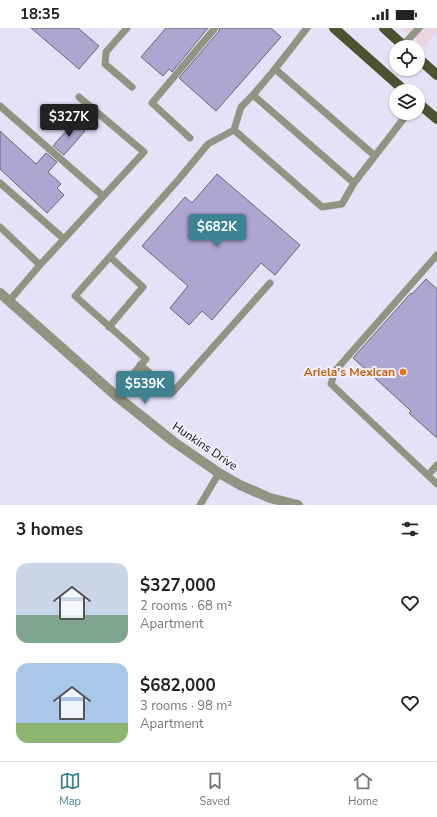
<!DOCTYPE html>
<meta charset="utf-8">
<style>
:root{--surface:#fff;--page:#f6f6f6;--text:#222;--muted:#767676;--line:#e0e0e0;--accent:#3f8392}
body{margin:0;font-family:"Nunito Sans",sans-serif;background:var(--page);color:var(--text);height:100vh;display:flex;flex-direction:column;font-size:15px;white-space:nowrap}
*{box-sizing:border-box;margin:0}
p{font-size:13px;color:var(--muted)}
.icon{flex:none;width:22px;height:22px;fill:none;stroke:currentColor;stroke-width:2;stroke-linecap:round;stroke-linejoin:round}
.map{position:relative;height:477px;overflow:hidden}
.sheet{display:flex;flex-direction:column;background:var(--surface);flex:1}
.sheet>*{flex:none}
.fabs{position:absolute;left:389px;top:12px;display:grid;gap:8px}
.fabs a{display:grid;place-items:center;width:36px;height:36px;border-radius:50%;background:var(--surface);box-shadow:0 1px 3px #0004;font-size:20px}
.price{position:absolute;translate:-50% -34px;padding:0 9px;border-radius:4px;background:var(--accent);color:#fff;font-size:13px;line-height:26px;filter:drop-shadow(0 1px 2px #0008)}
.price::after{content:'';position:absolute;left:50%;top:24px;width:12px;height:9px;margin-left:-6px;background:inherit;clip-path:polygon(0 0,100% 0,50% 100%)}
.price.on{background:#222;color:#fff}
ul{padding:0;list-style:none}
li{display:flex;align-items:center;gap:12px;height:100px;padding:0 16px}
li span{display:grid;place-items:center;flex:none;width:112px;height:80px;border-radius:12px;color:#555}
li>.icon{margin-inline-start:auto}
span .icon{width:48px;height:48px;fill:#fffc;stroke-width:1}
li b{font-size:17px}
h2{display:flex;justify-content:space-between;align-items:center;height:48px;padding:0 16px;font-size:17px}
.status{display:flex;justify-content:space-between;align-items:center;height:28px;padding:0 20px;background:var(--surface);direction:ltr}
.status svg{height:11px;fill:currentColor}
.dock{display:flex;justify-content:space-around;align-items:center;height:56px;border-top:1px solid var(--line);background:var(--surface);font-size:11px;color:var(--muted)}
.dock a{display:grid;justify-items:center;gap:2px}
.dock .on{color:var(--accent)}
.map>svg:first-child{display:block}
.medical{fill:#ebd3df}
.building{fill:#aea6d1;stroke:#676476}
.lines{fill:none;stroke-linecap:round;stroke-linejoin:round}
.service{stroke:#909481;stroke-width:7}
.minor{stroke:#909481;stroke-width:10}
.primary{stroke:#4d5230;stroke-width:10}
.food-dot{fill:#e8710a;stroke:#f2f0fd;stroke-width:1.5}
.labels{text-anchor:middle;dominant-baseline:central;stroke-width:4;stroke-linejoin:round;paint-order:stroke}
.food-label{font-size:12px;font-weight:bold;fill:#c56008;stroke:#f2f0fd;text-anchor:end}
.street-label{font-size:12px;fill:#121118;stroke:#f2f0fd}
</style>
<div class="status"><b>18:35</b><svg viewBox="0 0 49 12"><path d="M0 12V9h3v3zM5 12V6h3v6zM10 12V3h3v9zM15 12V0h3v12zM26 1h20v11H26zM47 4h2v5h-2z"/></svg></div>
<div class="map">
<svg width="437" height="477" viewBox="0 0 437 477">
<rect width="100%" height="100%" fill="#e5e1f7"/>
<path class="medical" d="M402,0H437V4L424,19Z"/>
<path class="building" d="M31,0H78L99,18L79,41Z
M166,0H208L172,44L169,41L163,48L141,29Z
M220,0H271L281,9L216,83L179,50L219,3Z
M74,94L85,103L64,127L53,118Z
M0,103L36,136L46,125L57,134L48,144L61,156L57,160L64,167L47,185L0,141Z
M217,146L300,217L275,247L261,235L212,292L202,283L189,297L170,280L188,258L142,218L185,169L192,175Z
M426,251L437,261V410L409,385L411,383L353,330L411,265L412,266Z"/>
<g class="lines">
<path class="service" d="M127,0L106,24L105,36L132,59
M403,17L419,0
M275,41L375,128
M253,67L275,41L307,0
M0,78L103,168
M190,110L152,75L215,0
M0,155L64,211
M354,155L253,67L241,79L234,102L322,179L342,176L354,155L408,85
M0,199L40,237
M437,227L335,343L331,356L437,456
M9,273L40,237L144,124L79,69
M109,299L143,259L110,229
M140,337L173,364L270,255
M115,367L146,331L75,268L179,151L208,116L234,102
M428,447L437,437
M200,477L219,445"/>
<path class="minor" d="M0,265L115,367L174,414L219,445L240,457L270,470L298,477"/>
<path class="primary" d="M334,0L405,63
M384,0L405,19
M418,30L437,47
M418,75L437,91"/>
</g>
<circle class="food-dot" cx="403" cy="344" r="4"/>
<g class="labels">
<g class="food-label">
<text x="395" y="344">Ariela's Mexican</text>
</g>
<g class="street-label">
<text transform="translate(205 418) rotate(34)">Hunkins Drive</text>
</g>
</g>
</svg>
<div class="fabs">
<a><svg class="icon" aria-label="locate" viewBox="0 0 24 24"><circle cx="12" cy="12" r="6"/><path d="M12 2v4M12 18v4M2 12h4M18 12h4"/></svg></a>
<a><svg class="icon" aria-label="layers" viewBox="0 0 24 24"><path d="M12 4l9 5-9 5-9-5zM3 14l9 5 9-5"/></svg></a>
</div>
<b class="price on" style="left:69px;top:110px">$327K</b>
<b class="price" style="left:217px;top:220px">$682K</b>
<b class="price" style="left:145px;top:377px">$539K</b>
</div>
<section class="sheet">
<h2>3 homes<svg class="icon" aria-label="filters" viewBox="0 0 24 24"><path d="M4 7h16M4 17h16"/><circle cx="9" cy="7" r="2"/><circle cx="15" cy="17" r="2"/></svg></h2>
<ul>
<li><span style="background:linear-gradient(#c9d6e8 65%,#7fa58c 0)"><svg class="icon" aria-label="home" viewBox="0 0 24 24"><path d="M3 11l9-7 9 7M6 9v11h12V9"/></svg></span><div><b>$327,000</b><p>2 rooms · 68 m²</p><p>Apartment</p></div><svg class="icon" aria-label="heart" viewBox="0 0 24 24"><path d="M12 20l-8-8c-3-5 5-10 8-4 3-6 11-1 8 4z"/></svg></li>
<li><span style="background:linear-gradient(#a9c7e8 75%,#8fb573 0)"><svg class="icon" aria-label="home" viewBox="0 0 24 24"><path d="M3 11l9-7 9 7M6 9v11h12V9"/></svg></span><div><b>$682,000</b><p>3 rooms · 98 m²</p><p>Apartment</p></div><svg class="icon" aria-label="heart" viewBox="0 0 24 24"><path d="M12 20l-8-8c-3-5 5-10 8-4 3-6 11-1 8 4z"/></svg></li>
</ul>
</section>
<nav class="dock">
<a class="on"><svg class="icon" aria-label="map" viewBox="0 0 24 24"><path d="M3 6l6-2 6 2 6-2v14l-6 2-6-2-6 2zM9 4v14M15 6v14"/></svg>Map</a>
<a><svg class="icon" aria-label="saved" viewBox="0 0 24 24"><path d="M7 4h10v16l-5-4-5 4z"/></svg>Saved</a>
<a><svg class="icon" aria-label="home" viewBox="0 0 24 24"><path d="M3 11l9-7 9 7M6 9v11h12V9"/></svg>Home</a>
</nav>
